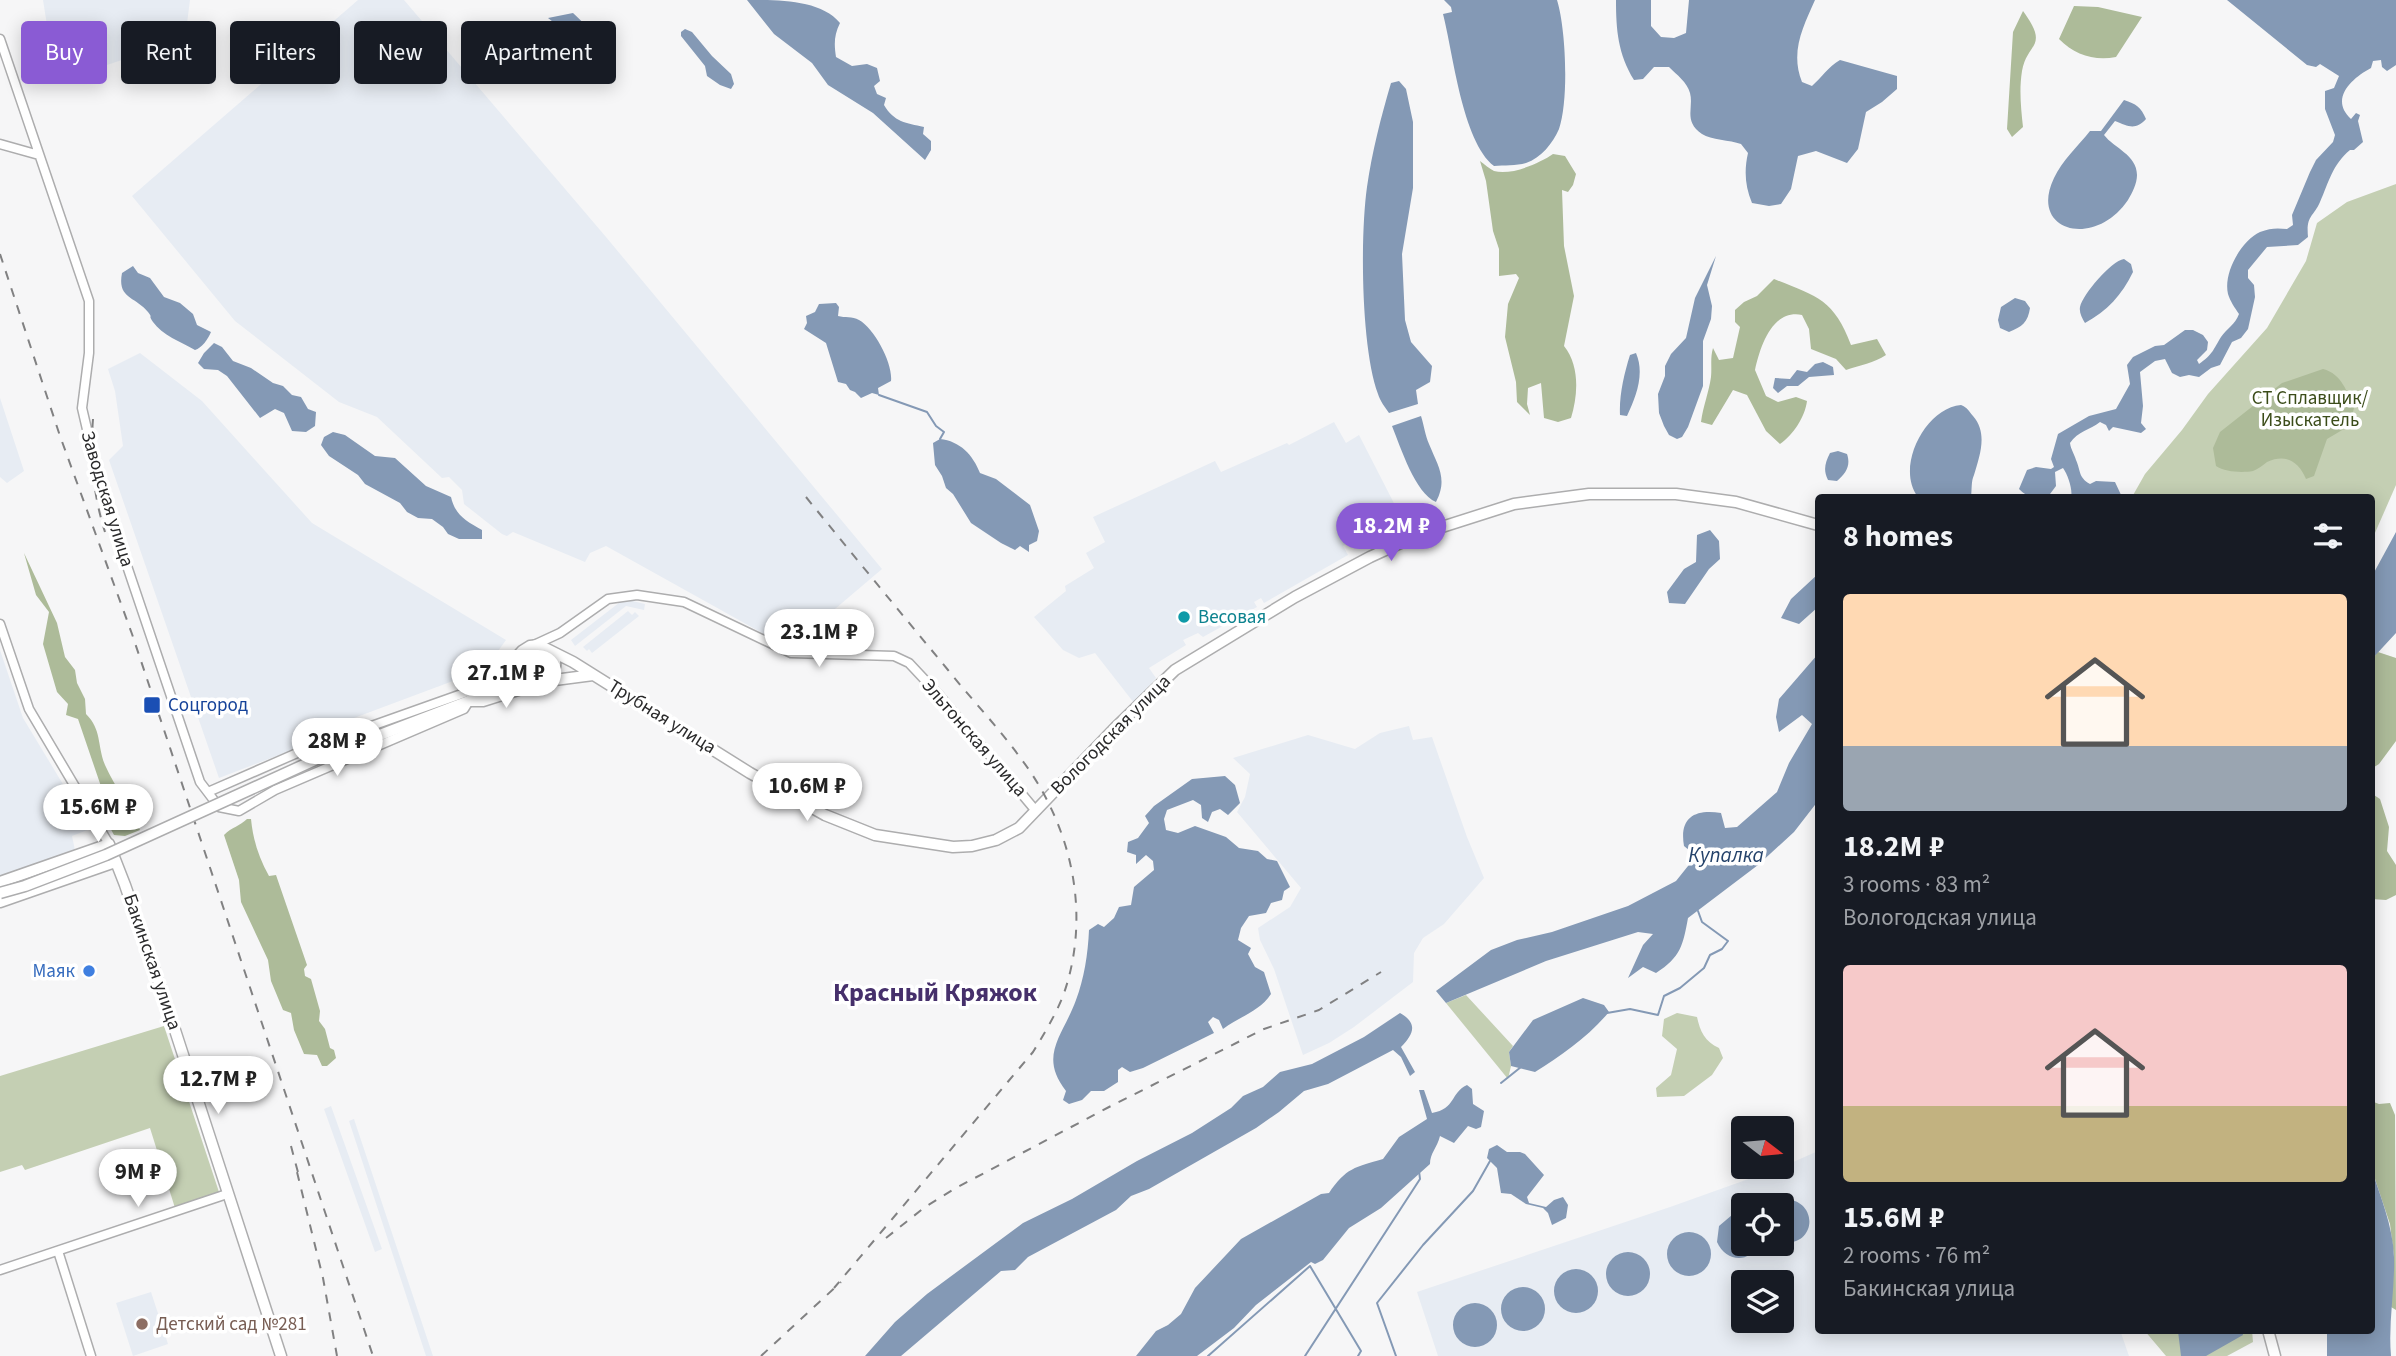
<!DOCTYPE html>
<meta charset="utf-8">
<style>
:root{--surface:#171b24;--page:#242831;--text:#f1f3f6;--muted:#9ea1a6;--accent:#8a5bd4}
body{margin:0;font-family:"Source Sans 3",sans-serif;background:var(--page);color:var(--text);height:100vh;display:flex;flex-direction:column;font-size:26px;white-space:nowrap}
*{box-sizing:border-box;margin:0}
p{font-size:23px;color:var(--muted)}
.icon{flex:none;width:38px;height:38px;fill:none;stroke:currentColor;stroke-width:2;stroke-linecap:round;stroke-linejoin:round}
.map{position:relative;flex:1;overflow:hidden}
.sheet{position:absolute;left:1815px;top:494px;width:560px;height:840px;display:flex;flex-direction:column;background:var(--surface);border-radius:7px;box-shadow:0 4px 18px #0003}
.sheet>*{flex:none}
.top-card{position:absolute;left:21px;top:21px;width:665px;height:63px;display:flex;gap:14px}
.needle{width:46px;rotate:106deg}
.tools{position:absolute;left:1731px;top:1116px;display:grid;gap:14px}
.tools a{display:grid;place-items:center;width:63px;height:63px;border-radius:7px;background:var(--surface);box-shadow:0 4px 18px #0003;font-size:35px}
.price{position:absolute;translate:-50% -60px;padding:0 16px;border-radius:24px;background:#fff;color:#222;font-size:23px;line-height:46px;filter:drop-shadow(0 2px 4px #0008)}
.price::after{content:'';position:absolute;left:50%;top:42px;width:21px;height:16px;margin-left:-10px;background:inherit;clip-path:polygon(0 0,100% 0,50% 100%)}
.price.current{background:var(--accent);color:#fff}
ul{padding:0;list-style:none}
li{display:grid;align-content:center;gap:14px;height:371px;padding:0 28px}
li span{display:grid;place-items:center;height:217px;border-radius:7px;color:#555}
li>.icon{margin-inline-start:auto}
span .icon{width:126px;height:126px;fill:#fffc;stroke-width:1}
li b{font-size:30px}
h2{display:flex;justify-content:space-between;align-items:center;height:84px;padding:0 28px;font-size:30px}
.pill{padding:0 24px;border-radius:7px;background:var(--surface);box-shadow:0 4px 18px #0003;font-size:24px;line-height:63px}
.pill.current{background:var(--accent);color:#fff}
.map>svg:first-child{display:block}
.built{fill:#e7ecf3;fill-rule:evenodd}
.green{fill:#c4cfb3}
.forest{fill:#adbb99}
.water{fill:#8499b5}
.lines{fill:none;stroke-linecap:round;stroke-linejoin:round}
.stream{stroke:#8499b5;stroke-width:2}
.tertiary-casing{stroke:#adadae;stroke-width:11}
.secondary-casing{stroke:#adadae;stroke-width:13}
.tertiary{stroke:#fff;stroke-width:8}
.secondary{stroke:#fff;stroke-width:10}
.rail{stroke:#818182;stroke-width:2;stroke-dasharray:9 9;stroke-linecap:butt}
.secondary-bridge-casing{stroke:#adadae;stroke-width:13;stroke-linecap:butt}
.secondary-bridge{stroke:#fff;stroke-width:10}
.culture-dot{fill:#0f9aa8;stroke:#fff;stroke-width:2.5}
.transit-dot{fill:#1a4fb4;stroke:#fff;stroke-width:2.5}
.shop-dot{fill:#3f7fe0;stroke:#fff;stroke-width:2.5}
.education-dot{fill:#8d6e63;stroke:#fff;stroke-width:2.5}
.labels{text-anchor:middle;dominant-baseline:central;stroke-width:7;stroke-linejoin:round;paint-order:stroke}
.park-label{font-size:19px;fill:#3b4c19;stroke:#fff}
.street-label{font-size:19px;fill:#2a2a2b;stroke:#fff}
.culture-label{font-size:19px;fill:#0d838f;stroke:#fff;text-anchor:start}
.transit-label{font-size:19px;fill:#164399;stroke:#fff;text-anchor:start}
.shop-label{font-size:19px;fill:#366cbe;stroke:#fff;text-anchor:end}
.education-label{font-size:19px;fill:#785e54;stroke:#fff;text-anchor:start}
.water-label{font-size:21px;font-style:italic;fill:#24426a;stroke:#fff}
.district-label{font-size:26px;font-weight:bold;fill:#46306b;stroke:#fff}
</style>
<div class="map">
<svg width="2396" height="1356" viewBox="0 0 2396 1356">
<rect width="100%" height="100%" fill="#f6f6f7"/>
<path class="built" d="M43,0H190L185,39L56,82Z
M358,0H404L606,237L882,569L789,648L606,546L590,553L585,562L513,532L507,536L502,534L464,504L462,490L449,477L442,478L377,417L339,402L235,321L132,196Z
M140,353L202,401L312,523L506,640L485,669L322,730L321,739L219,778L109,460L123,446L115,391L108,369Z
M0,398L24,471L7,483L0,477Z
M1334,422L1346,443L1359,435L1399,513L1343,546L1348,555L1264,603L1261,598L1254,602L1257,607L1203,637L1198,633L1183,640L1186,645L1149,668L1156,678L1134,703L1095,653L1079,658L1063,650L1034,617L1066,591L1065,586L1094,568L1086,553L1105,542L1093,517L1215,461L1221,472L1287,443L1289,445Z
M624,599L645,604L644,610L626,606L575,646L571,640Z
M628,611L632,615L635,612L639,616L592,653L589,649L587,651L583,647Z
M0,650L23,718L90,829L72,836L76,855L0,879Z
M1409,726L1413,740L1432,737L1467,837L1484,878L1444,924L1423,938L1414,953L1413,982L1354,1027L1329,1043L1303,1055L1274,969L1260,940L1258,928L1290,907L1301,888L1237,812L1245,797L1250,774L1233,758L1308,735L1355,749L1380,733Z
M331,1106L382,1249L375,1252L324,1109Z
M354,1119L433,1356H426L349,1121Z
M1818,1151V1330H2120L2129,1356H1438L1417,1292L1673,1206L1782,1167ZM1743,1206H1782V1244H1743ZM1743,1283H1782V1321H1743Z
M151,1292L168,1344L133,1356L116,1303Z"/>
<path class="green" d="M2396,184V485L2371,542V497H2132L2145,474L2182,430L2208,394L2267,328L2306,261L2317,223L2347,202Z
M522 665a14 14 0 1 1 28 0a14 14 0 1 1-28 0Z
M1466,995L1513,1046L1509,1052L1511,1066L1508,1079L1446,1003Z
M1677,1013L1697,1017C1700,1031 1705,1042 1719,1048L1723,1058L1712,1075L1684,1096L1657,1097L1656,1088L1671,1075L1677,1049L1662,1036L1664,1019Z
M164,1026L219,1192L175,1208L150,1128L25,1170L22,1165L0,1172V1076Z
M2144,1330H2252L2253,1342L2227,1356H2166Z"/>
<path class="forest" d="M2074,6L2098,7L2142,17L2116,57C2094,61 2075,55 2059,39Z
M2023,11C2050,48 2027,42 2022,71C2019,90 2021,108 2023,127L2012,137L2007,129L2013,32Z
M1553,154L1565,156L1576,174L1573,185L1568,192L1562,190L1564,246L1574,296L1564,346C1580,366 1578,395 1571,418L1558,422L1544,418L1541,383L1528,388L1527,404L1530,415L1517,402L1516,382L1505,337L1508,304L1519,278L1516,274L1499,276V249L1493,231L1486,181L1480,161C1484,164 1490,169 1494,171C1511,176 1540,163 1553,154Z
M1774,279C1816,296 1834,299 1851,345L1877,339L1886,355C1874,363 1860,365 1846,370L1836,359L1811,349L1809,329L1802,315C1772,309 1760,347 1755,370L1766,396L1778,402L1796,397L1807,401C1805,417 1793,435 1780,444L1766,431L1747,395L1733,390L1712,425L1701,422C1703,406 1709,392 1711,377C1712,366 1710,358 1713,348L1719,360L1733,358L1740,327L1735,322V310L1744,302L1757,296Z
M2323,369C2342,374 2347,392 2354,408L2349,426L2327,439L2314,476L2306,479C2299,462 2286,453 2267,462C2263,465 2258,469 2253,471C2242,473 2225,472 2216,466L2213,448L2220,432L2282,383Z
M24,553L57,623L65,657L75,670L77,683L85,699L86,714C102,730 97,745 105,765C115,787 130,807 140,830L125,836L114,835L108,824L106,801L78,719L66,715L68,704L57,692L43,644L49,612L36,595Z
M2378,652L2396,658V741L2379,764L2371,769V660Z
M2371,793L2380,799L2389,827L2387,851L2396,865V895L2386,900L2371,899Z
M247,819H251C253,840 259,858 269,876L276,875L307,965L304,969L305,976L311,979L320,1011L319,1021L325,1029L330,1048L334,1050L336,1058L327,1066H322L317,1055L304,1054L294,1030L291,1013L283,1010L271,981L268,960L241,902L239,880L224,835C232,827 240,826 247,819Z
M2371,1101L2379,1104L2390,1103L2395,1115L2396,1310L2391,1307L2394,1257L2390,1224L2371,1167Z"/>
<path class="water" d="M747,0C780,0 821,0 840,23C834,35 834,44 836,57L852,66L867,64L877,68L880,81L874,86L877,94L886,98L884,105C894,122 906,123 924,127L923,134L931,141V150L925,160L873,113L828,85L812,63L774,34Z
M1444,0H1557C1566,29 1569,100 1559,129C1553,143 1541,158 1526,163C1516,166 1504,165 1494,166C1462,141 1453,52 1443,14L1452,12L1451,7Z
M1616,0H1651V26L1661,37L1674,38L1686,33L1689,0H1815C1803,27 1790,52 1802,82L1812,86C1822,77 1828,67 1840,60L1897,76V89L1882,102L1866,112L1858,149L1847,163L1816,151L1798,156L1791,189L1781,204L1769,206L1752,203C1745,186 1744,171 1748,153L1741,144C1730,140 1711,140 1702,134C1683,121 1694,108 1690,93C1687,82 1677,75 1669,67H1654L1643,79L1634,80C1618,54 1616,30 1616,0Z
M2227,0H2396V65L2387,71L2382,67L2381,60L2373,61L2371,68C2352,78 2329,99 2351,119L2356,113L2360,115L2358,121L2363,142L2354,150H2350C2332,165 2329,182 2320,202C2313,218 2306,215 2308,237L2298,245L2267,247L2248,270V278L2254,285L2255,297L2248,329L2241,338L2232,342L2220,365L2211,368L2199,377L2189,375L2180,377L2172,373L2165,359L2155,361L2140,372L2143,406L2141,423L2146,429L2141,433L2113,427L2109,431L2106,425L2100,422C2090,430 2078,431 2070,443C2071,450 2074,453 2076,460C2081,471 2078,477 2090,484L2096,481L2115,482L2122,497H2071C2073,490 2068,475 2063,468L2055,472L2056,486L2050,494C2039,499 2028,499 2019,489L2027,470L2036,467L2051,469L2054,467L2051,459L2058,434L2089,416L2116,409L2130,384L2127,365L2133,357L2155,346L2164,345L2185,330H2193L2203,335L2208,342L2207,350L2197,360L2199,364C2213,354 2213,350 2221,337C2227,328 2235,325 2239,314C2235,308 2230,301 2228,294C2223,273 2241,241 2260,232C2270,228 2277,228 2287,229L2293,225L2292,215L2310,172L2316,160L2333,142L2335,135L2325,109V91L2334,88L2339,76L2320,64L2316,67L2307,65Z
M573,13C593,32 600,39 593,66L559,39L569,28L557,25L548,18Z
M685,29L692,32L712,56L731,74L734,84L731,89L720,85L707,76L705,66L681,36V32Z
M1399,81L1406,89L1413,122V188L1402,254L1405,320L1411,342L1432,366L1430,382L1416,390L1418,404L1389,413C1385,407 1380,401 1378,394C1361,348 1360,237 1367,187C1372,152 1381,117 1391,83Z
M2124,100C2136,104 2141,107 2146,119C2135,131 2128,126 2115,121L2104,135C2114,148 2137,155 2137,175C2137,184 2132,193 2128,200C2095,249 2028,232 2054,178C2062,161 2078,146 2090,131H2101Z
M1716,256L1707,285L1712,306L1711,319L1703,341V386L1688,427L1682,437L1677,439L1669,435L1664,426L1659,413L1658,394L1665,376V366L1671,354L1686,338L1695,298Z
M2124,259L2131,264L2133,272C2122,295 2107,311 2085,323C2082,318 2079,313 2080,307C2083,294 2111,261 2124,259Z
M133,266L138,273L150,278L164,297L180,303L193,314L197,325L211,332C208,339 202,348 195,350C181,342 162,335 153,322C147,313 154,320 148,312C135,296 117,299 122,273Z
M2015,298L2025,301L2030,308C2028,322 2022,327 2009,332L2000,328L1998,320L2001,307Z
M836,303L839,307L838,316C845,318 852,316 859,320C875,329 893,364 891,381L878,388L879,395L872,393L861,398L855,392L850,390L846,384L838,382L826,343L804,329L807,323L806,316L815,312L819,304Z
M214,343L222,347L233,361L251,368L273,383L283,386L292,395L301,397L308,409L316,412L315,426L306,432L292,431L284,413L275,409L260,418L227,376L218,370L204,369L198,363L204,353Z
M1636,353C1645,374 1636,397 1627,416L1620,415C1619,396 1624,374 1630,355Z
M1823,362L1833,367L1834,375L1809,377L1798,386H1787L1778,393L1773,388L1775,378L1790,379L1797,370L1807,372L1815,364Z
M1961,405C1968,408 1968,410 1973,416C1988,433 1980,455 1974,475C1971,481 1972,490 1971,497H1918C1895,468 1925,408 1961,405Z
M1421,416C1424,425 1425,435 1429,444C1438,466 1448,479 1436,502C1415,493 1401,448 1392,426Z
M333,432L345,435L375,456L395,458L426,486L451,497C455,515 466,521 482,530V539H459L448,534L443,527L432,519L418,518L407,512L400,503L365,484L358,475L329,456L321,445L324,437Z
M940,439C960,441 973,455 980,473L996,479L1030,505L1039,531L1037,541L1029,545V552L1020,546L1015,550L1001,543L971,523L953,494L946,488L942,476L935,465L933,443Z
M1838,451L1847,454C1851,466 1846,473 1837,481L1828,480C1823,470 1825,463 1830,453Z
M1710,530L1719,541L1720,559L1709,569L1685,604L1669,603L1667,592L1684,569L1696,562L1697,535Z
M2396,532V633L2371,660V578Z
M1818,574V607L1799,624L1781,618L1791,599Z
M1818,654V801L1794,832L1758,865L1688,918C1683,945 1681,957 1656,973L1643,967L1628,978L1643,945L1653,934L1638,932L1546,961L1446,1003L1436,991L1491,950L1517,940L1552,932L1628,906L1676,881L1696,856L1684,846C1679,817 1695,809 1721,813L1725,828L1737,827L1777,792L1789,763L1812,724L1802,715L1779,732L1776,717L1779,699Z
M1225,776L1235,785L1240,803L1228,815L1220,809L1212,812L1208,822L1202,818L1201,805L1193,800L1167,810L1164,819L1166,830L1178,833L1195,826L1226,837L1239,848L1258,851L1267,859L1277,861L1290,887L1284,891L1282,900L1271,903L1266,913L1249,916L1241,928L1238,940L1251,948L1248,954L1255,967L1264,972L1271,994C1259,1012 1240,1016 1223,1029L1219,1020L1213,1017L1208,1022L1214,1033L1143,1068L1130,1072L1122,1067L1118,1070V1082L1104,1091H1091L1082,1100L1069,1104L1063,1100L1066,1091C1038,1055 1063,1036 1076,1000C1084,979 1088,954 1089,930L1098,924L1104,927L1114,918L1119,907L1131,905L1134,887L1154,870L1153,861L1146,855L1136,864V855L1127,852L1128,842L1138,838L1149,823L1145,816L1154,806L1192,779Z
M1583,998L1604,1005L1609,1012C1588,1037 1562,1055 1535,1072L1511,1066L1509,1052L1533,1020Z
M1400,1013C1418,1023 1414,1034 1401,1047L1415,1072L1410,1076L1401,1057L1393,1050L1328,1084L1304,1091L1279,1112L1256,1128L1149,1189L1131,1196L1116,1210L1028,1257L1015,1270L1001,1271L901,1356H865L895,1322L927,1294L1023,1223L1072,1199L1137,1161L1192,1133L1231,1108L1243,1096L1263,1087L1280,1072L1312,1064L1364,1037Z
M1467,1085L1472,1089L1473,1104L1484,1111L1481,1127L1476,1129L1468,1126L1454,1143L1440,1136C1437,1148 1430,1153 1430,1164L1381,1208L1349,1228L1323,1260L1315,1264L1311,1262L1256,1305L1234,1328L1197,1356H1136L1156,1331L1168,1325L1181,1314L1195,1288L1241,1239L1321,1194L1329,1193C1346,1168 1355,1167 1383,1159L1399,1137L1427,1119L1419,1090H1424L1432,1113C1456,1109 1450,1093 1467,1085Z
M1497,1145L1507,1152H1520L1525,1154L1544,1175L1527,1197L1529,1203L1546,1207L1554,1200L1563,1197L1568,1205L1566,1218L1552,1225L1548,1213L1543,1208L1526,1204L1511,1194L1501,1193L1497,1168L1487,1158L1489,1149Z
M2371,1167C2380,1196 2393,1226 2394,1257C2395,1290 2388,1323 2391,1356H2327V1330H2371Z
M1787,1199C1820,1203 1815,1247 1782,1242V1206H1771Z
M1732,1215H1743V1244H1759C1749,1264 1726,1262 1717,1242L1719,1226Z
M1667 1254a22 22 0 1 1 44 0a22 22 0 1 1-44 0Z
M1606 1274a22 22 0 1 1 44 0a22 22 0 1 1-44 0Z
M1554 1291a22 22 0 1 1 44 0a22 22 0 1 1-44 0Z
M1501 1309a22 22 0 1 1 44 0a22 22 0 1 1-44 0Z
M1453 1325a22 22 0 1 1 44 0a22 22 0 1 1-44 0Z
M2175,1330H2242L2243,1335L2206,1356H2181L2178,1331Z"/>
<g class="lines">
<path class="stream" d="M879,395L927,412L936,426L944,432L940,439
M1607,1013L1630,1009L1658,1015L1664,996L1680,988L1704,968L1710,955L1722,949L1728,941L1702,922L1698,911
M1501,1083L1521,1067
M1208,1356L1310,1266L1361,1351L1358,1356
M1305,1356L1420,1179L1419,1171
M1396,1356L1377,1303L1423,1245L1473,1191L1490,1161"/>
<defs>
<path id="tertiary" d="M0,39L89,301V353L82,408L101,489L200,782L219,807L239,811L275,790L464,709L469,701
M0,144L39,155
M0,624L29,709L109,844
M534,645L560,633L608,599L637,595L684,602L791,653L894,656L909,663L939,695L1036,811
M208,792L304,750L487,685
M58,1251L91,1356
M0,1270L227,1194"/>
<path id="secondary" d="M518,658C514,672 522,682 536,684
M547,681C556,672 558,662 551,652
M469,701H483L547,681L593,675
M317,759L469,701L494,682L522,651L530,646L539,645L573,662L750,773L825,815L875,835L953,847L972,846L996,840L1019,828L1115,728L1175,670L1295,597L1370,557L1420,534L1514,504L1589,494H1676L1736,502L1818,525
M0,882L109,844L125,885L173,1024L281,1356
M0,902L115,862
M2268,1330L2275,1356"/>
</defs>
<use href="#tertiary" class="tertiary-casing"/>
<use href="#secondary" class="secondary-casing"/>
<use href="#tertiary" class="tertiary"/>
<use href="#secondary" class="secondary"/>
<path class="rail" d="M0,254L60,436L132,634L373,1356
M93,419C90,458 93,494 105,532
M806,497C853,555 900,612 948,670C972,700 999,728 1022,760C1072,827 1092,915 1063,996C1055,1016 1044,1034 1033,1052L834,1288
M291,1146L300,1180
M297,1172L323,1278L337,1356
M886,1238L925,1207L954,1189L1109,1107L1264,1029L1319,1010L1381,972
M761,1356L841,1282"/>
<defs>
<path id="secondary-bridge" d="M0,893L25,886L106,855L317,759"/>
</defs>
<use href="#secondary-bridge" class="secondary-bridge-casing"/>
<use href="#secondary-bridge" class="secondary-bridge"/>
</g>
<circle class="culture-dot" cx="1184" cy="617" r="7"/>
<rect class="transit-dot" x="143" y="696" width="18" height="18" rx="3.5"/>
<circle class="shop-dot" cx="89" cy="971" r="7"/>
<circle class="education-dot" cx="142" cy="1324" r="7"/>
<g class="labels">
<g class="park-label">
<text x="2310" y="398">СТ Сплавщик/<tspan x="2310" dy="22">Изыскатель</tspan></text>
</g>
<g class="street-label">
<text transform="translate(107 499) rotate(73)">Заводская улица</text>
<text transform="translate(662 717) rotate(32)">Трубная улица</text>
<text transform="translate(1111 735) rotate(-45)">Вологодская улица</text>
<text transform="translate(974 738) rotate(49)">Эльтонская улица</text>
<text transform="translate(152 962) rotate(71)">Бакинская улица</text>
</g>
<g class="culture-label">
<text x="1198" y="617">Весовая</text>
</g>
<g class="transit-label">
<text x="168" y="705">Соцгород</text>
</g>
<g class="shop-label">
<text x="75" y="971">Маяк</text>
</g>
<g class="education-label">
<text x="156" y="1324">Детский сад №281</text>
</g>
<g class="water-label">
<text x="1726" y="855">Купалка</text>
</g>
<g class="district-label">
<text x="935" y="992">Красный Кряжок</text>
</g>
</g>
</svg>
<div class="tools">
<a><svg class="needle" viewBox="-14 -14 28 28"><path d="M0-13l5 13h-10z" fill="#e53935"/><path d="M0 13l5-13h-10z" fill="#9ea1a6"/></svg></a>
<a><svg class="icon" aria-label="locate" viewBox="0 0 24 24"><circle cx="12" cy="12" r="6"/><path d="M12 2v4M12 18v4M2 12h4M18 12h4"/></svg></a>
<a><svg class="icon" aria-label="layers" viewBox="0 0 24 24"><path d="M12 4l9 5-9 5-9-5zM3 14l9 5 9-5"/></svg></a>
</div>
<b class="price current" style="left:1391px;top:563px">18.2M ₽</b>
<b class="price" style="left:819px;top:669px">23.1M ₽</b>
<b class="price" style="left:506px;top:710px">27.1M ₽</b>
<b class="price" style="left:337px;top:778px">28M ₽</b>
<b class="price" style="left:807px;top:823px">10.6M ₽</b>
<b class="price" style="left:98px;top:844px">15.6M ₽</b>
<b class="price" style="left:218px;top:1116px">12.7M ₽</b>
<b class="price" style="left:138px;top:1209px">9M ₽</b>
<div class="top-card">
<a class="pill current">Buy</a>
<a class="pill">Rent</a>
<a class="pill">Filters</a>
<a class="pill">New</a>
<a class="pill">Apartment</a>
</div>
<section class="sheet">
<h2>8 homes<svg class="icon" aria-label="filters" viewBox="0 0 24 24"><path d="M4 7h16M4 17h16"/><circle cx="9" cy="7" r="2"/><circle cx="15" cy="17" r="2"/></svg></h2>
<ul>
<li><span style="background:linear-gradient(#ffd9b3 70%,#9aa5b1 0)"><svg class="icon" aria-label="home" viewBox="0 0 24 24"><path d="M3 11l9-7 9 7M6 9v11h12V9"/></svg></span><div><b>18.2M ₽</b><p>3 rooms · 83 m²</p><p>Вологодская улица</p></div></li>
<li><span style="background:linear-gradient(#f6c9c9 65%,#c2b280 0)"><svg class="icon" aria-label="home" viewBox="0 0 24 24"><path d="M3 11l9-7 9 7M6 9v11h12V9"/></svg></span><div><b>15.6M ₽</b><p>2 rooms · 76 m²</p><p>Бакинская улица</p></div></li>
</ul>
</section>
</div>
